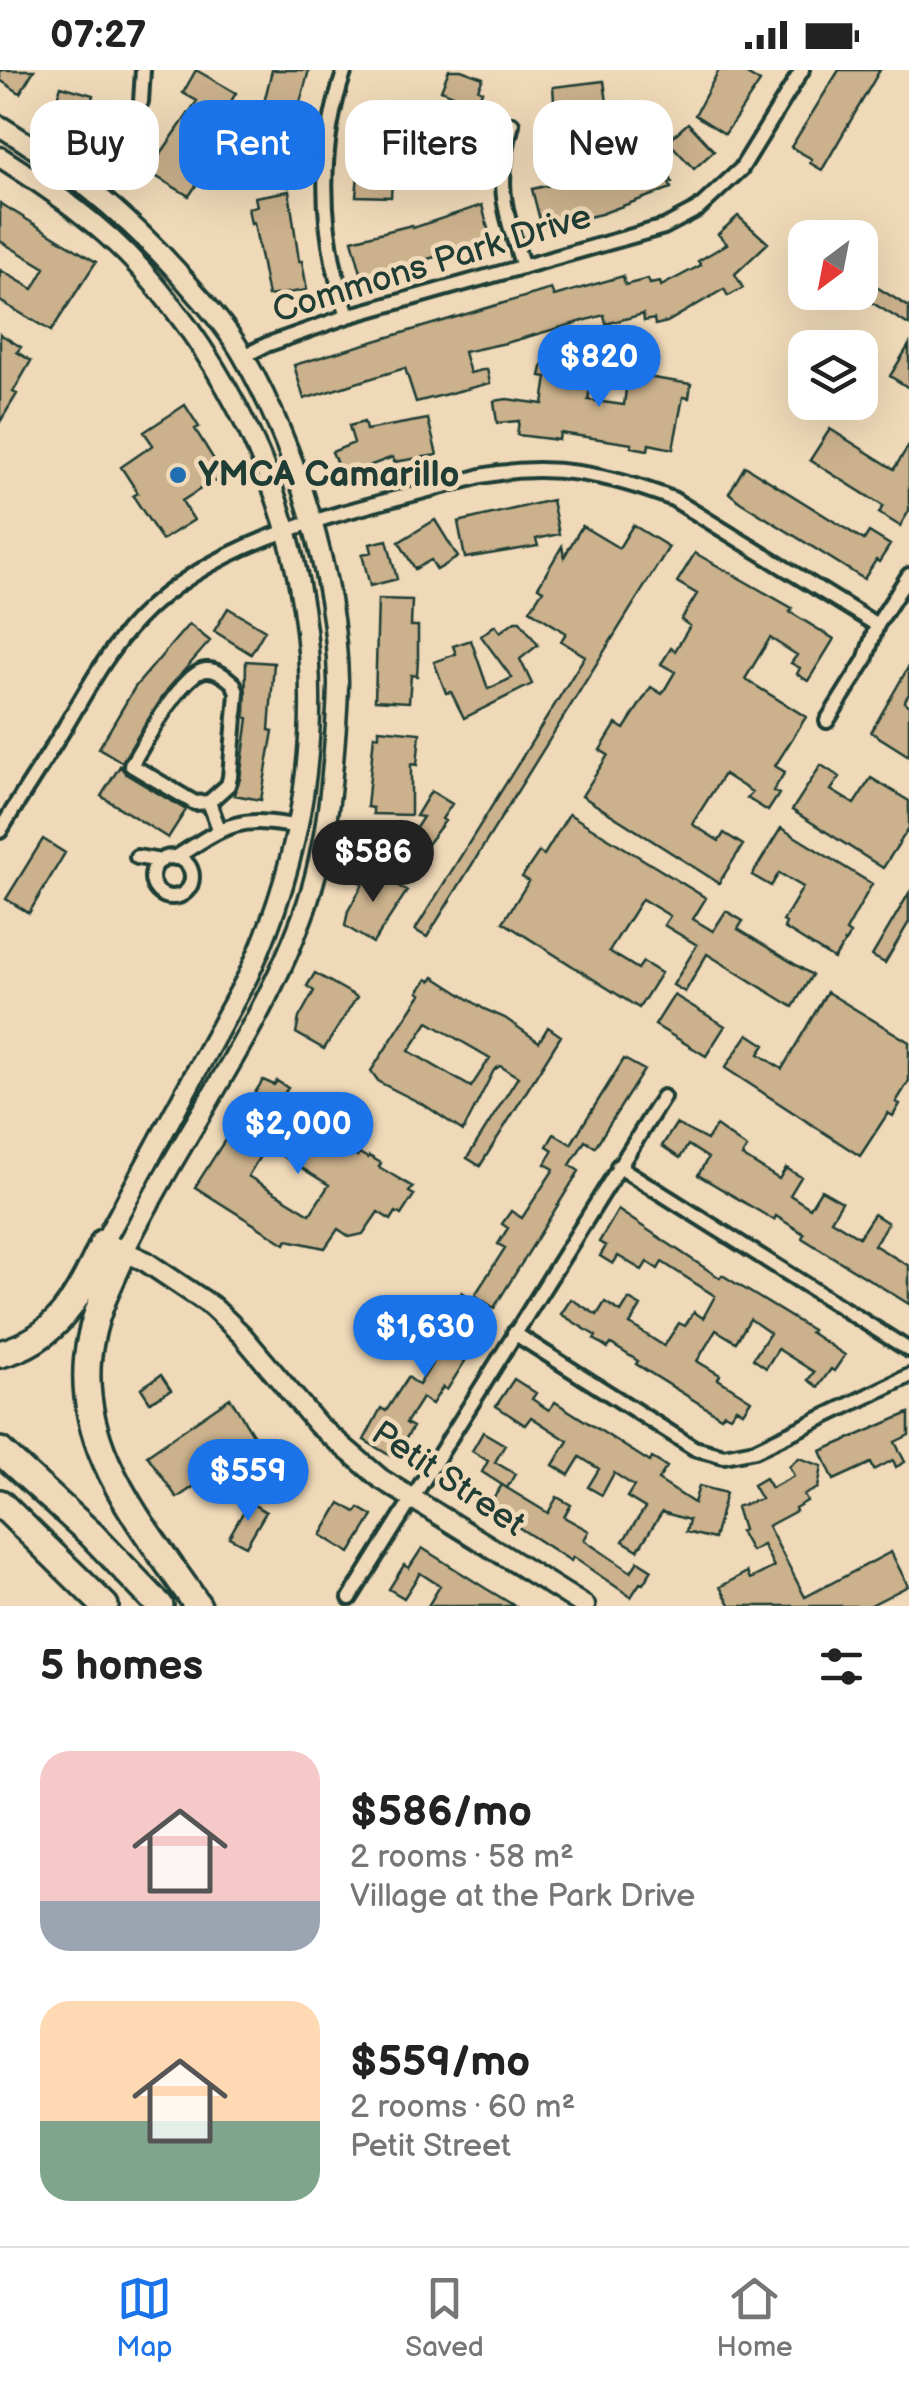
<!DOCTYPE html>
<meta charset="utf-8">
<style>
:root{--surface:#fff;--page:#f6f6f6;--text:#222;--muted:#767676;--line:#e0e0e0;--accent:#1a73e8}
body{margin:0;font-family:"Balsamiq Sans",sans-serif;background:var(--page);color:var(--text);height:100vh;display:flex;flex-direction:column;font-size:38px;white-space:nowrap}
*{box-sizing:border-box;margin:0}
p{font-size:32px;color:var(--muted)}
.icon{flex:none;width:55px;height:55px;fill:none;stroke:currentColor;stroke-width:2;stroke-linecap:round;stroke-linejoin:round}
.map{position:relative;height:1536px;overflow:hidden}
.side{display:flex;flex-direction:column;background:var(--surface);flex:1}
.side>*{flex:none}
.top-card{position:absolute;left:30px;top:30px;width:850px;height:90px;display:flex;gap:20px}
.needle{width:65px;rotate:212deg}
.controls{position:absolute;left:788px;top:150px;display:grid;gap:20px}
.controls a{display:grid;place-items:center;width:90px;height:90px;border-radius:20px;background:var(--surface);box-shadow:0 10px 40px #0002;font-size:50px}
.price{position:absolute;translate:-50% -85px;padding:0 22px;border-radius:35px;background:var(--accent);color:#fff;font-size:32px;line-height:65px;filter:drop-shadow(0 2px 5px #0008)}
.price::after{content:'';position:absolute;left:50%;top:60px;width:30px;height:22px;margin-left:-15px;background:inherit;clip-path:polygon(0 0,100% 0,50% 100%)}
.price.selected{background:#222;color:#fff}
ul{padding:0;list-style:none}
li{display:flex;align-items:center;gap:30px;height:250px;padding:0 40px}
li span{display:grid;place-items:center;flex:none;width:280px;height:200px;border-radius:30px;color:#555}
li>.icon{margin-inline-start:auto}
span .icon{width:120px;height:120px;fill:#fffc;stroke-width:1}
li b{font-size:42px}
h2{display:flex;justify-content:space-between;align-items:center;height:120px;padding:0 40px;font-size:42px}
.pill{padding:0 35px;border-radius:30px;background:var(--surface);box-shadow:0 10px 40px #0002;font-size:35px;line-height:90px}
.pill.selected{background:var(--accent);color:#fff}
.status{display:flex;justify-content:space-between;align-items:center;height:70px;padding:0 50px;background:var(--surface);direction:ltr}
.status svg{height:28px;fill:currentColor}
.dock{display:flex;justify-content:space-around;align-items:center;height:140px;border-top:2px solid var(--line);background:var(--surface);font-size:28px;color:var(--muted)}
.dock a{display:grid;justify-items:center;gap:5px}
.dock .selected{color:var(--accent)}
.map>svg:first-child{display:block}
.building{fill:#cbb18c;stroke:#1f3d34;stroke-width:2.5;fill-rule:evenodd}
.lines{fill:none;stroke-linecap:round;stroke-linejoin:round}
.minor-casing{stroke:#1f3d34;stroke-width:20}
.tertiary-casing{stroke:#1f3d34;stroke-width:25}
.motorway-casing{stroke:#1f3d34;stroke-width:32}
.minor{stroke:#efd9b8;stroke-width:12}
.tertiary{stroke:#efd9b8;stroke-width:18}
.motorway{stroke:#efd9b8;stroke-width:25}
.poi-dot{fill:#1f6fb2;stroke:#efd9b8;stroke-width:4}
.labels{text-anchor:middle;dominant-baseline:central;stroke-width:9;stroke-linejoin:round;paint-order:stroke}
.street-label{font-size:35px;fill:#1f3d34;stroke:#efd9b8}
.poi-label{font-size:35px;font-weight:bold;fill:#1f3d34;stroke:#efd9b8;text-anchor:start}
</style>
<div class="status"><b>07:27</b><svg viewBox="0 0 49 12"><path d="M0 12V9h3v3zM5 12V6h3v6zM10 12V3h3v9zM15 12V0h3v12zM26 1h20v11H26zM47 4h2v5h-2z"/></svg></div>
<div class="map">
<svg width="909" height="1536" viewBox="0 0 909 1536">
<rect width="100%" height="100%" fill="#efd9b8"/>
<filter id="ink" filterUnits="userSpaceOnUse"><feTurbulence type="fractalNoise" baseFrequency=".01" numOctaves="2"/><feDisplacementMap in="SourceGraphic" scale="20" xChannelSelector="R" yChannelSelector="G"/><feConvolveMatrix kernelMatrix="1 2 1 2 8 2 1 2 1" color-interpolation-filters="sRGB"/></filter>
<g filter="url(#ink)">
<path class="building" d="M0,0H34L20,23L0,10Z
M196,0L236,23L215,59L225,65L222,69L229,74L219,90L212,85L209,89L205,87L190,109L197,114L189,126L152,104L156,97L153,95L197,31L183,23Z
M272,0H309L296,47L301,48L289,117L252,110L259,70L254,69L259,40L262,41Z
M449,0H461L483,8L478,19L482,21L477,35L441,20Z
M719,0H740L760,12L725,64L695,45Z
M839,0H880L822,100L810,93L812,89L791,77Z
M604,11L608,40L602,41L605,81L558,84L553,17Z
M61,16L93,25L86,51L53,42Z
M431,42L472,50L465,86L475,87L471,113L426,107L436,58L428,56Z
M688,53L714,81L694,99L668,71Z
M362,62L395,65L391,127L356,126Z
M659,77L672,112L669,113L671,118L601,144L542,158L532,119L637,96L634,86Z
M289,121L299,191H302L307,220L268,226L254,153L251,154L248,138L257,136L255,127Z
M0,133L96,192L51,261L0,231V200L33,219L45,198L0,171Z
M482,135L492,175L431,188L363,210L352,170L412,155L413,158Z
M738,146L768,173L735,204L743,218L728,226L724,219L667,252L655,255L654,249L644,251L643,244L606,254L604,245L506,273L464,282L470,303L487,299L490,313L416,332L405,298L304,329L294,295L551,219L554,226L623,206L625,215L648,209L650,214L660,212L661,216L701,195L698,191L727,174L718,164Z
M865,210L909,237V255L856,223L860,222Z
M0,264L21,277L17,282L31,291L13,322L17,324L0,352Z
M909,275V318L890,306Z
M860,278L877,288L860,316Z
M543,293L593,301L588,330L624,335L628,304L691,314L689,328L683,327L673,379L649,374L648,380L631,377L632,374L560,363L559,370L517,365L519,351L497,353L494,331L507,329L543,334L547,307L540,306Z
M185,335L199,357L195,359L216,393L225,394L230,402L222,413L213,411L182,431L194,450L162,470L133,426L138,423L121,397L153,375L144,362Z
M428,349L437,385L394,392L393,387L342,406L332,382L354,373L349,356L364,352L366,360Z
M830,359L894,399L909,375V441L900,456L879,443L883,436L810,390Z
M745,396L864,470L869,462L890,475L879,492L876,490L864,509L740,432L729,423Z
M552,430L559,464L536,469L538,476L465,488L458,452Z
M435,450L458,487L437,500L431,490L415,499L399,472Z
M633,455L669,477L427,867L415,860L585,586L561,571L566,563L530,540L543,520L538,517L562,476L564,487L582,456L619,478Z
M387,470L397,509L370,516L362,484L372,482L370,474Z
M695,483L792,538L790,542L834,569L808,611L797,604L800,598L791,593L797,585L770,568L745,609L806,647L775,696L785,702L773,721L779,724L768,741L747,728L752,722L724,704L692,754L719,771L724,763L743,775L719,813L582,726L608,685L600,680L616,654L624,659L651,617L662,624L675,602L661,594L671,578L675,581L690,556L681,550L697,524L677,512Z
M378,529L412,530L411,556H418V589L417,606L411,605L409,632L375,630Z
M228,538L265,560L251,584L214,561Z
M515,551H520L538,575L520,589L532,614L464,648L451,622L446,623L434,592L456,584L453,576L471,570L488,619L512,608L481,566L495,555L500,562Z
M189,554L210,571L167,620L122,692L99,678L135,617Z
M246,591L274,593L269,660L273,661L261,730L234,725L240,709L248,648L245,647Z
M909,596V624L904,632L909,636V686L871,662Z
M379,659L420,663L417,695L411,694V745L373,744V738L367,737L374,665L379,666Z
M821,695L840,707L831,720L854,734L871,708L909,731V758L883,798L792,740Z
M120,696L126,704L186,740L168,768L101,726Z
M431,721L452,734L442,749L445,751L427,774L412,764L423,747L416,746Z
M569,744L706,828L693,849L713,861L726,841L743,851L738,859L812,905L793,937L707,884L685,922L673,915L697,875L664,855L670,846L642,829L609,881L638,899L643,892L661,903L639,938L503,852L529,811L522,807L539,782L544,785Z
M781,758L872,814L846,861L850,864L834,889L784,858L786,853L783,851L803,817L779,803L771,816L752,805Z
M43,769L65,783L29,843L6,829Z
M364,796L407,821L373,873L345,856L348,841L363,814L356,810Z
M909,823V852L885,893L872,886Z
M315,903L357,927L324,979L296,963L299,948L314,921L307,916Z
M434,907L484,939L505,948L539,972L548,957L561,966L480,1096L467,1088L518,1007L500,996L494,1000L463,1061L426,1036L379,1012L371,1001L421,924L418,922L427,909L431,911ZM428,952L490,988L471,1017L409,981Z
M827,922L909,972V1011L896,1032L900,1034L893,1046L888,1043L860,1086L725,998L748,964L765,975L759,984L782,999Z
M674,925L725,956L706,986L655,955Z
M624,989L644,1000L595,1077L585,1071L570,1095L579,1101L494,1238L475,1225L505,1178L498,1174L508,1158L502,1154L511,1141L522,1148L554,1099L545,1094L553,1080L547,1076L554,1064L571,1074Z
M263,1010L274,1015L277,1011L288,1018L285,1022L295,1030L286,1045L357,1086L359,1083L368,1088L369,1086L381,1093L379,1097L413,1117L409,1122L414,1125L401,1145L396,1142L391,1150L378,1142L363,1164L350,1167L338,1159L325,1178L287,1170L285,1174L195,1117ZM266,1076L329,1115L310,1144L248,1106Z
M676,1054L707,1070L716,1056L747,1078L742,1086L779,1109L786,1098L801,1107L790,1125L810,1138L821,1120L842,1132L831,1150L859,1167L874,1144L888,1153L874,1175L909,1196V1234L802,1168L804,1164L776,1146L774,1150L698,1105L708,1088L688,1075L680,1088L662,1076Z
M618,1140L720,1208L722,1205L812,1260L810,1262L845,1285L834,1301L831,1299L818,1317L808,1310L814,1302L778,1279L766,1298L753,1289L770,1263L750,1249L736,1272L716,1260L697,1291L720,1305L718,1309L751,1330L743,1342L736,1338L730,1346L724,1343L721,1347L636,1294L638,1291L611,1274L608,1278L594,1269L596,1266L561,1244L571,1229L597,1245L605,1232L621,1242L629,1229L641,1236L630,1254L664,1276L679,1253L685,1256L694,1242L703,1248L715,1226L662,1192L658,1199L647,1192L642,1200L618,1186L613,1194L600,1186L606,1176L599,1172Z
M462,1222L481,1234L455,1275L470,1283L447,1320L443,1317L432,1334L422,1328L406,1353L413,1357L394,1388L364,1370L381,1338L386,1341L408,1307L419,1315L438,1284L434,1282L446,1263L439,1259L447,1246L441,1243L450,1228L456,1232Z
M161,1305L171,1320L150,1332L141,1318Z
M514,1309L536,1323L532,1329L549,1340L555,1332L650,1392L652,1388L667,1397L658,1410L694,1433L699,1416L726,1423L714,1469L686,1462L689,1450L662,1442L638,1480L623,1471L645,1438L627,1427L634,1416L614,1403L602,1425L588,1417L599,1399L580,1387L569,1405L553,1395L568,1371L531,1347L525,1355L496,1336Z
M230,1328L261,1377L241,1390L238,1386L177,1428L147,1385Z
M909,1343V1365L895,1372L905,1392L896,1397L893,1390L874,1400L871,1393L834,1410L821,1381Z
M483,1362L505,1375L495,1392L515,1404L507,1418L482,1402L488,1391L472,1381Z
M799,1388L822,1396L818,1418L804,1425L807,1431L795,1438L796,1441L768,1456L805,1527L891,1482L908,1516L869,1536H731L720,1517L747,1502L750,1509L774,1497L763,1475L751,1481L740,1461L743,1460L736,1437L761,1429L753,1415L765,1408L771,1418L794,1406L789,1396Z
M502,1415L548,1443L557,1427L571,1435L564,1447L589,1461L584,1470L631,1502L638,1491L652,1500L643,1514L640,1513L631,1527L573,1487L571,1491L487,1437Z
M249,1432L266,1442L246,1476L229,1467Z
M340,1433L356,1442L359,1438L373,1446L350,1483L321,1465Z
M422,1478L485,1518L515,1536H428L440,1516L420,1503L404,1528L389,1519L404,1495L409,1498Z"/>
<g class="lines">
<defs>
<path id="minor" d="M345,0C316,83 320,164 348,246
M141,32L143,0
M512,54C495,116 504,138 523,197
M244,286L266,275L348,246L664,157L698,139L741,99L802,0
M827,651L865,590L877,555L909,505
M209,732L228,715L230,707L237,623L234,614C226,607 217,599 206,600C182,602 144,674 131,695L195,733L209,732L219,759
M0,761C21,726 44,692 65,657C87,620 108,580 138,549C222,461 368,438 481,406C549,392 608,404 673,429L877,555
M137,787L161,791
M152 807a20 20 0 1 1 40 0a20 20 0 1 1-40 0Z
M175,788C226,755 237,745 299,757
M618,1096L909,1280
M514,1263L694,1378L724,1386L755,1380L909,1306
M350,1528L663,1027"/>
<path id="tertiary" d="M0,56C75,102 138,154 194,221C212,241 231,264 244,287C296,378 336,506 338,611C338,638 335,666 333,693C329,741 322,789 307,834C264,958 182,1063 124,1181
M0,87C50,119 102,155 142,200C318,399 360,666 248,906L104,1172L145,1191L212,1236L242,1265L318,1355L381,1409L585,1536"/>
<path id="motorway" d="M124,1181C112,1208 97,1237 91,1267C68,1373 143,1455 198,1536
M0,1284C60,1269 80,1223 104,1172
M0,1381L91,1464L160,1536
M0,1433L105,1536"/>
</defs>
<use href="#minor" class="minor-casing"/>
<use href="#tertiary" class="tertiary-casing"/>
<use href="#motorway" class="motorway-casing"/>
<use href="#minor" class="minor"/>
<use href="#tertiary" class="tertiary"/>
<use href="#motorway" class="motorway"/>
</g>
</g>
<circle class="poi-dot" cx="178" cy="405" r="10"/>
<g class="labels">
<g class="street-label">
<text transform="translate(432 194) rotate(-17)">Commons Park Drive</text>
<text transform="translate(448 1409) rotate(34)">Petit Street</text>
</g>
<g class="poi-label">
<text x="198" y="405">YMCA Camarillo</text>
</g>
</g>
</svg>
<div class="controls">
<a><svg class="needle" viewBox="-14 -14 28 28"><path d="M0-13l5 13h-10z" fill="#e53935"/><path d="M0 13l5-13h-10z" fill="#767676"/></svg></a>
<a><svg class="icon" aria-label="layers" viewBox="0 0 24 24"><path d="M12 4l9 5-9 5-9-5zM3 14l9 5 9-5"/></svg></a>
</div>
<b class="price" style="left:599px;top:340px">$820</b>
<b class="price selected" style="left:373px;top:835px">$586</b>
<b class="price" style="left:298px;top:1107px">$2,000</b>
<b class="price" style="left:425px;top:1310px">$1,630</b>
<b class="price" style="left:248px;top:1454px">$559</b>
<div class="top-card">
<a class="pill">Buy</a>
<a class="pill selected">Rent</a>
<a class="pill">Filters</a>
<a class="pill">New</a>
</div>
</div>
<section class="side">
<h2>5 homes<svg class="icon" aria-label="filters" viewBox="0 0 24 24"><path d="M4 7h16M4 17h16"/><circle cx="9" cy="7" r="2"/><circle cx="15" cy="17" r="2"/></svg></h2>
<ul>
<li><span style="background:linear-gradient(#f6c9c9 75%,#9aa5b1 0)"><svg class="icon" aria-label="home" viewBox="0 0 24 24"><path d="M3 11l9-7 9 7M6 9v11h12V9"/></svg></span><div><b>$586/mo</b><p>2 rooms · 58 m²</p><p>Village at the Park Drive</p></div></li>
<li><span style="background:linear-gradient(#ffd9b3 60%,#7fa58c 0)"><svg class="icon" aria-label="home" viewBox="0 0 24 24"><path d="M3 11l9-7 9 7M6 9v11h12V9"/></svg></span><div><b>$559/mo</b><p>2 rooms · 60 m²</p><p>Petit Street</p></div></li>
</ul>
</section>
<nav class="dock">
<a class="selected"><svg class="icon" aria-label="map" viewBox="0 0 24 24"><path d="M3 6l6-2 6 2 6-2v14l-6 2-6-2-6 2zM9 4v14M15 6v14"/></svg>Map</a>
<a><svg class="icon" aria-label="saved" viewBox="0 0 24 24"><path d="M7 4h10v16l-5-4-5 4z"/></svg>Saved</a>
<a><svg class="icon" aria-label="home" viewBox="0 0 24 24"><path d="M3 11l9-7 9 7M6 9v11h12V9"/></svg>Home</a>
</nav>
